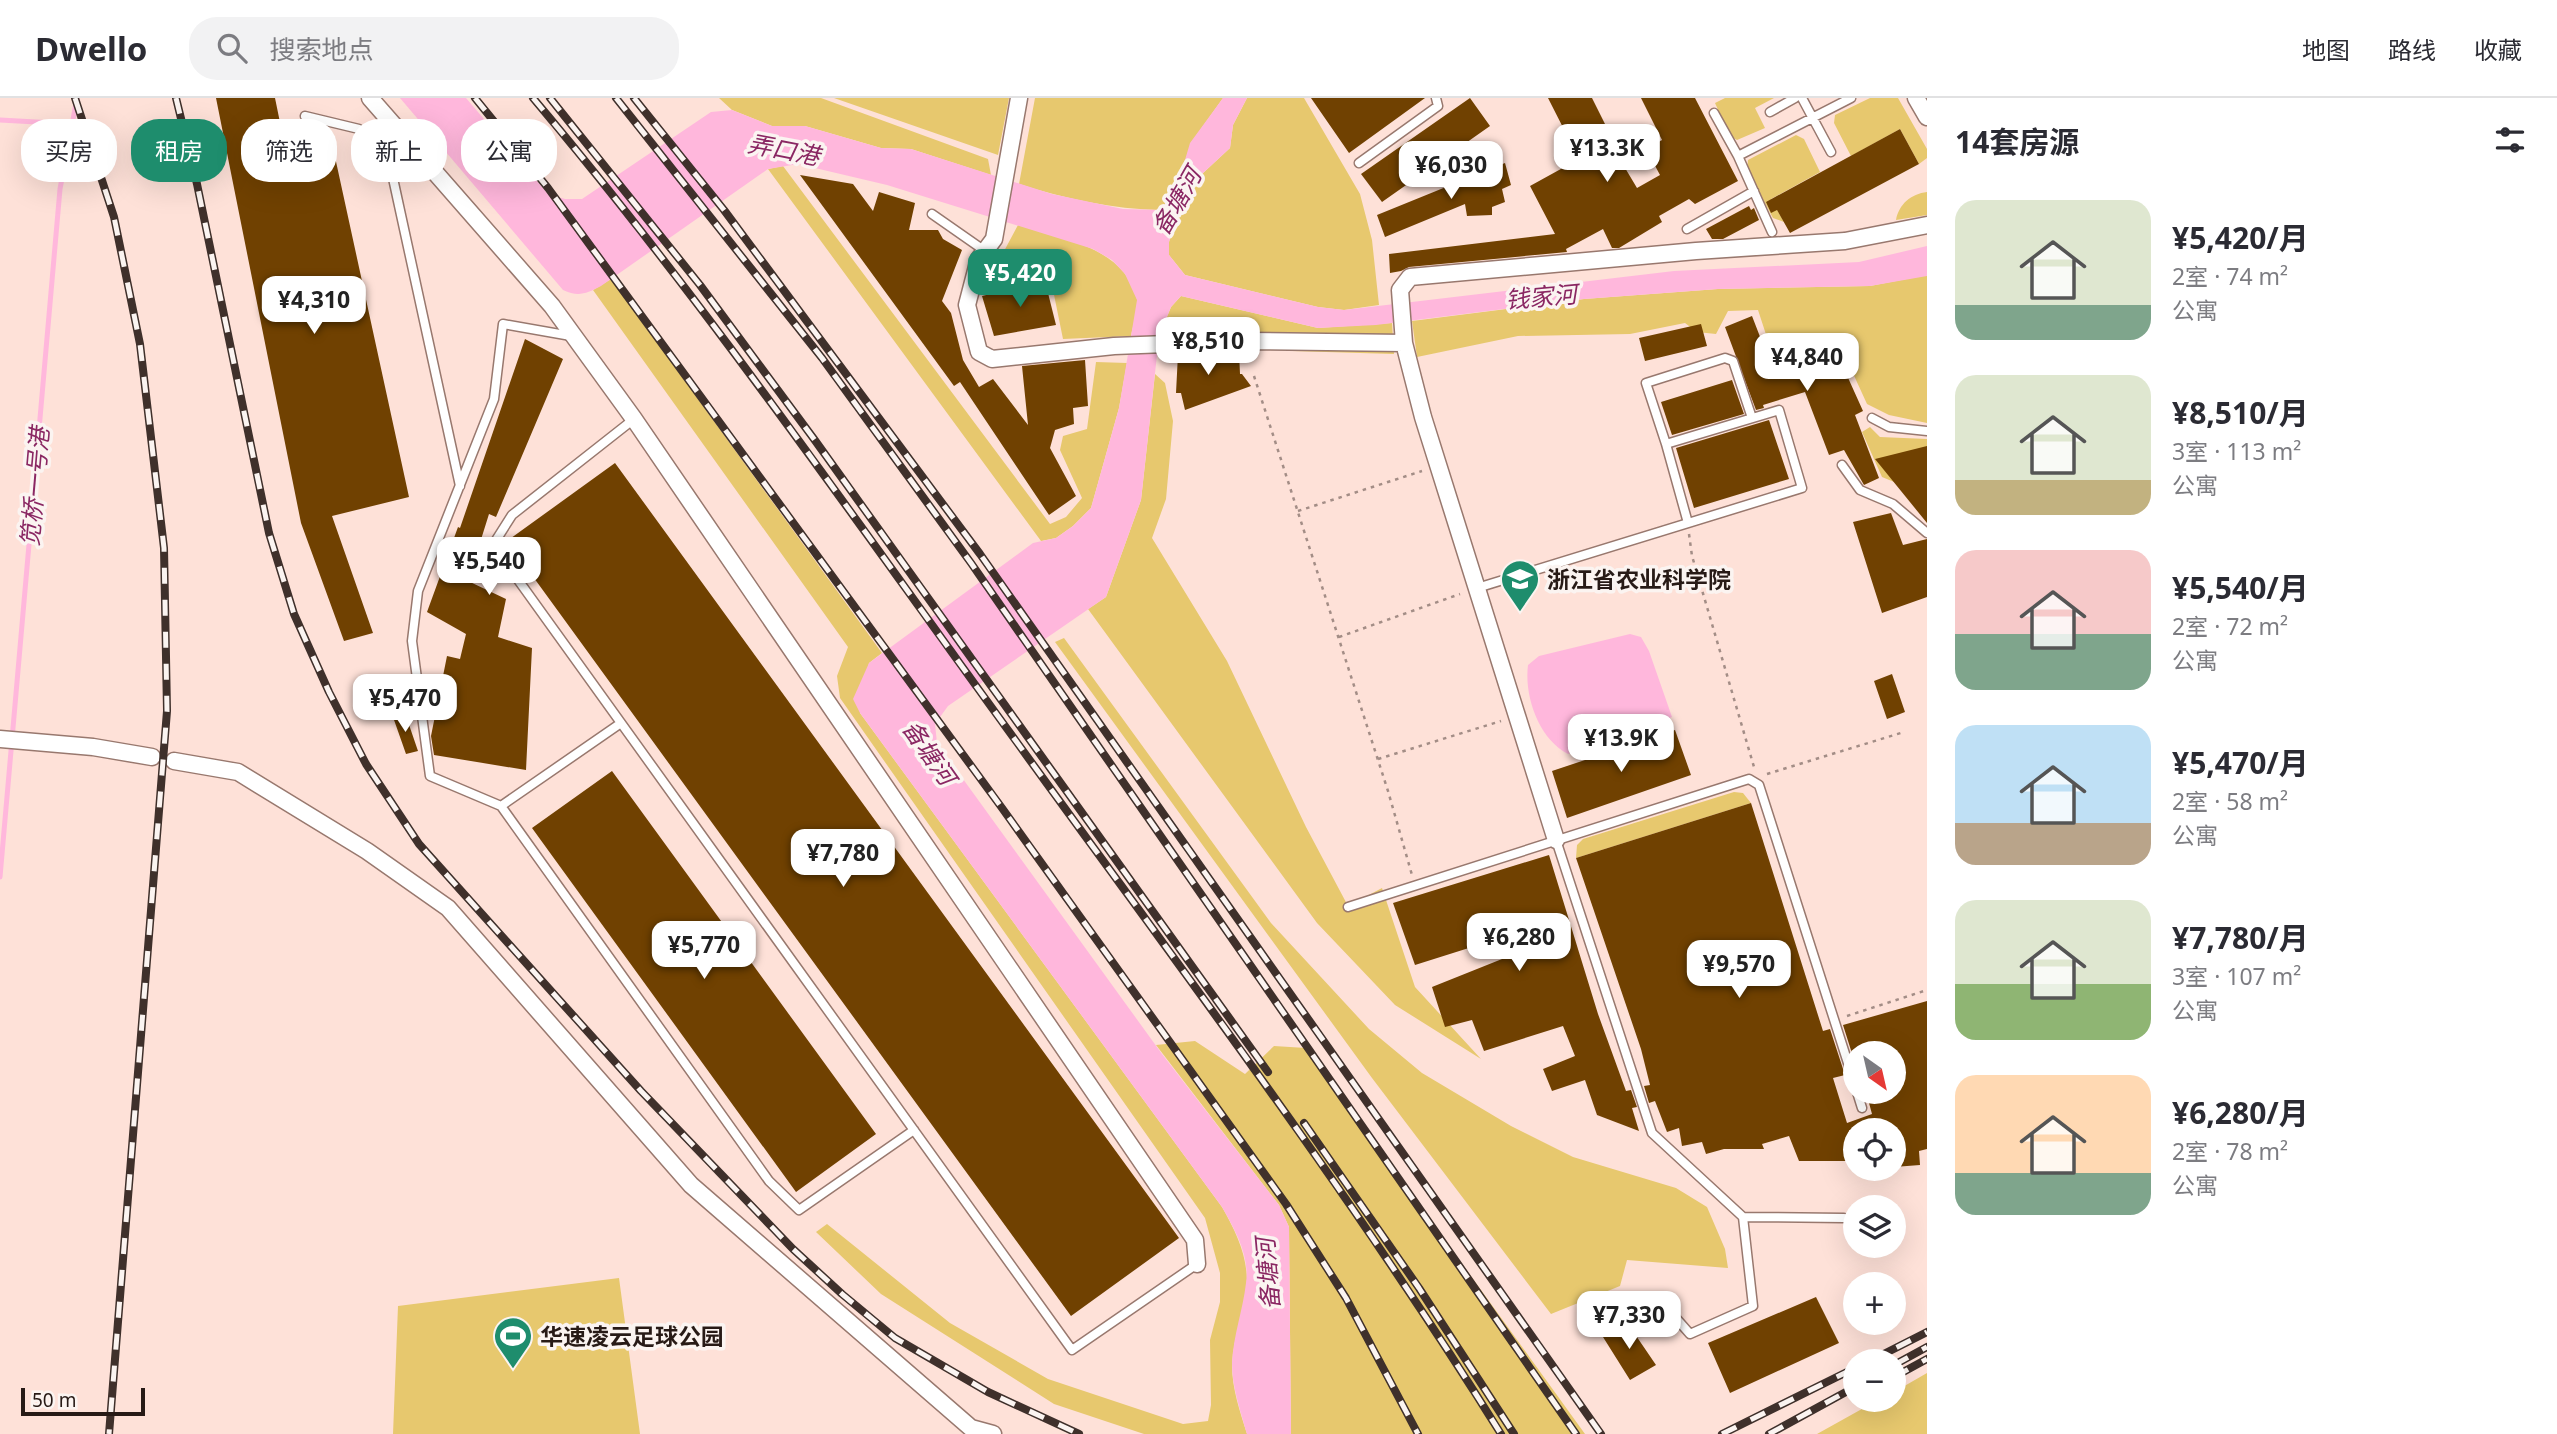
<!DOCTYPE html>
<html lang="zh">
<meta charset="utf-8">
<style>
:root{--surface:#fff;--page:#f2f2f3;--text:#2b2b33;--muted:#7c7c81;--line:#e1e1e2;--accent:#1e8d6d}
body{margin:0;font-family:"Noto Sans","Noto Sans SC",sans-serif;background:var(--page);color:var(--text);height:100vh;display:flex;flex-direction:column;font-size:26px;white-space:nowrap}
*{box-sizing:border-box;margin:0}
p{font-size:23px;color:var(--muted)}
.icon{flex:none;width:38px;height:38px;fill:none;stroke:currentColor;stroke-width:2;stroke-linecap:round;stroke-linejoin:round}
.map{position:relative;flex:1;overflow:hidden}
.sheet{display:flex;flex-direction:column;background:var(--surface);width:630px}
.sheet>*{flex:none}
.guide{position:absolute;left:21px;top:21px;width:665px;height:63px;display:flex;gap:14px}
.needle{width:46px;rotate:146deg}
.buttons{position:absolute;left:1843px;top:943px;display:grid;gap:14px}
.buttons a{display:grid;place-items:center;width:63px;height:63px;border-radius:50%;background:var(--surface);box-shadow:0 7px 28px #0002;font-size:35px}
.scale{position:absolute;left:21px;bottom:18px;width:124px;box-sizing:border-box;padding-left:7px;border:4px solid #271a16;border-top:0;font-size:19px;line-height:24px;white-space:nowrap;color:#271a16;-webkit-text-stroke:5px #fbf4f1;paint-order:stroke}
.price{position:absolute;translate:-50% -60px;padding:0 16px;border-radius:14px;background:#fff;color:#222;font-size:23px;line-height:46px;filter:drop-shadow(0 2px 4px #0008)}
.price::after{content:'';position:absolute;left:50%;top:42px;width:21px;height:16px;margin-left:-10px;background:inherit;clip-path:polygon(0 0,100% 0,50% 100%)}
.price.selected{background:var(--accent);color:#fff}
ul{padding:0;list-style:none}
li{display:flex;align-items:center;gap:21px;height:175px;padding:0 28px}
li span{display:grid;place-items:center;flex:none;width:196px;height:140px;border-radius:21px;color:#555}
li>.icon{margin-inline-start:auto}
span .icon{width:84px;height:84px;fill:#fffc;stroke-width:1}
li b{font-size:30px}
h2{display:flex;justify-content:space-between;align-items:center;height:84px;padding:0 28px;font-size:30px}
.pill{padding:0 24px;border-radius:28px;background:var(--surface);box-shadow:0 7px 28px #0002;font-size:24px;line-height:63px}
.pill.selected{background:var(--accent);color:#fff}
header{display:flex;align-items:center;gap:42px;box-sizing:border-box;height:98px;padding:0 35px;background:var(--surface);border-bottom:2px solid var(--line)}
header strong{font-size:33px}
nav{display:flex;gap:38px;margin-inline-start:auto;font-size:24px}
.search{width:490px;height:63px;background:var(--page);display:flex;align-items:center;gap:18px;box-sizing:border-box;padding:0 24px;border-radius:28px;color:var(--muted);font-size:26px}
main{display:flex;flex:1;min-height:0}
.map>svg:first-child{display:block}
.green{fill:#e7c86e}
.water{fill:#ffb7dc}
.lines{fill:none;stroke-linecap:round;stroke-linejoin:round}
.stream{stroke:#ffb7dc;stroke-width:5}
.building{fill:#704101}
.lane-casing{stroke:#98786e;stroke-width:11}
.street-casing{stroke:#98786e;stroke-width:19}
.path{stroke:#a38d86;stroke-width:2.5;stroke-dasharray:3.5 5;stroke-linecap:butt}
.lane{stroke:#fff;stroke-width:8}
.street{stroke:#fff;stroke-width:16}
.rail-casing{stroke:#3f302b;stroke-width:8}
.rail{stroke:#fbf4f1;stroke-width:5;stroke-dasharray:16;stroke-linecap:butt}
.labels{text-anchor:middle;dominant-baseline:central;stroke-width:7;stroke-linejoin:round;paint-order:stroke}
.poi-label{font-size:23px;font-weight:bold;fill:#271a16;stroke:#fbf4f1;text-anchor:start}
.water-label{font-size:24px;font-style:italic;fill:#8a2763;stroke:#fbf4f1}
</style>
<header>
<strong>Dwello</strong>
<div class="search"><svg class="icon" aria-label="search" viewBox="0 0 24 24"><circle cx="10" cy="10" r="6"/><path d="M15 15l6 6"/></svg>搜索地点</div>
<nav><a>地图</a><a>路线</a><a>收藏</a></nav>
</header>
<main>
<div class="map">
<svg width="1927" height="1336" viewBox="0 0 1927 1336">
<rect width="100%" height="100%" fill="#fee1d8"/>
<path class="green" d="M719,0H821L988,61L991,77L911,51L881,50L805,28H772L732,12Z
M834,0H1009L998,57Z
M1035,0H1223L1191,45L1177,89L1161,112C1112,111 1066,101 1019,86Z
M1247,0H1304L1360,96L1372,142L1379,207L1344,212L1318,209L1185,177L1169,157V144L1180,107L1202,76L1230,50L1233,27Z
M1725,0H1774L1755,10L1765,30L1737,42L1730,38L1715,5Z
M1870,0H1898L1927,51V60L1919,66L1900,31L1851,58L1834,25L1835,17Z
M1796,37L1804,41L1820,74L1771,101L1784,124L1773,120L1747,72L1748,62Z
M783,68L1050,426L1066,419L1082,400L1060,352L1063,338L1087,331L1096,264L1127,265L1119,310L1091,410L1073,428L1056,440L1041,443L768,71Z
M1927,94V117L1896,122C1899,106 1911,96 1927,94Z
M1018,127C1060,140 1125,149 1137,201C1139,211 1133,227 1131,238L1063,241L1050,177L987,185Z
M1927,177V325L1889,317L1867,306L1835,236L1805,246L1804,259L1775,264L1758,212L1728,213L1716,236L1697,234L1685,225L1630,236L1518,238L1417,259L1412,223L1584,201L1718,191L1870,188Z
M611,181L882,555L869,565L860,615L1222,1109C1235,1132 1246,1154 1247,1181C1247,1209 1233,1238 1232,1267C1232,1291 1240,1313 1247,1336H1144L1054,1306L881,1196L816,1134L827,1126L950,1225L1048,1281L1183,1326L1208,1323L1211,1307L1210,1242L1220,1204V1175L1205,1120L840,600L837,578L848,549L593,192Z
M1181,198L1318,230L1392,225L1394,256L1292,253L1281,237L1161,233L1171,209Z
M1155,276L1165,285L1173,323L1166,401L1152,440L1227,563L1306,729L1348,808L1382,790L1415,889L1481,961L1395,907L1317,825L1088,511L1106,499L1141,402Z
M1870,329L1880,339L1927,341V410L1916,393L1882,379L1862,334Z
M1064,540L1271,825L1369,931L1422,975L1511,1028L1573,1059L1676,1090L1707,1109L1725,1151L1728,1170L1627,1162L1620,1188L1551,1216L1372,980L1055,544Z
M1734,694L1743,695L1751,705L1576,760L1577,747L1583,741Z
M1195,943L1245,976L1274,948L1306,950L1585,1336H1291L1289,1129L1279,1107L1156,947Z
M619,1180L640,1336H393L398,1208Z
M1927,1275V1336H1817L1878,1302H1894V1294Z"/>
<path class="water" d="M400,0H466L548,96L565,101H582L711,14L732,12L772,28H805L881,50L911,51L1052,96L1123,111L1161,112L1177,89L1190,45L1223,0H1247L1233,27L1230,50L1202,76L1180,107L1169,144V157L1185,177L1318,209L1344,212L1674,173L1859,164L1927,148V178L1870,188L1718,191L1584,201L1376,227L1318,230L1181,198L1171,209L1159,239L1141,402L1106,499L948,608L935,626L937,645L1162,956L1279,1107L1289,1129L1291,1336H1247L1246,1333C1240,1311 1232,1289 1232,1265C1233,1238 1243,1212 1246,1185C1250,1158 1235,1132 1222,1109L860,615L853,601L869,565L1033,445L1056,440L1073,428L1091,410L1119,310L1137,202L1125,176L1112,162L1093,151L887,87L798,66L768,71L601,188C586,196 578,199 563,192Z
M1630,536L1641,539L1649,553L1672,619L1568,656C1539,641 1524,599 1528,567L1539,558Z"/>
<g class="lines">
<path class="stream" d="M0,22L72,26
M0,779L60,91L77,0"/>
</g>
<path class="building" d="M216,0H275L284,44L330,36L409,399L332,418L373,535L344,543L301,425Z
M1311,0H1425L1349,55Z
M1470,0L1490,28L1382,104L1361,76Z
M1548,0H1592L1610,36L1606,38L1637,90L1660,77L1646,51L1662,42L1641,0H1695L1738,83L1695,106L1689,101L1659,118L1662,124L1619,150H1612L1603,131L1566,151L1567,154L1409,169L1401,173L1390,175L1389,156L1555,136L1530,88L1579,61Z
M1900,31L1919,66L1790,135L1777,112L1771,115L1766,104Z
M1505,65L1511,87L1502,91L1505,104L1492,109V117L1467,118L1465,106L1385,139L1377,117Z
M800,77L853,86L873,113L879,94L915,105L909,132H938L943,141L962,152L942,203L951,215L963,262L979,289L993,281L1028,327L1022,268L1085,262L1088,308L1073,310L1074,326L1055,332L1050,350L1076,398L1049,417L960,284L954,288Z
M1749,108L1751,112L1754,110L1759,122L1723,141H1712L1706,131Z
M1045,183L1056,227L994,238L982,198Z
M1752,218L1774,275L1788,271L1789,275L1816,264L1811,251L1831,242L1863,313L1855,317L1879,380L1864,387L1844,352L1829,357L1805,294L1763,307L1764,310L1756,312L1725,229Z
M1701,226L1707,248L1645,263L1639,240Z
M525,241L563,261L496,419L489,416L468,483L506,501L498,539L532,550L526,672L434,657L431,638L447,558L460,561L466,536L427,514L458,429L460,430Z
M1239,254L1240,276H1242L1251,288L1185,312L1181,295H1176L1178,256Z
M1732,282L1744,316L1672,337L1661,304Z
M1769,322L1789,381L1694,410L1676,350Z
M1927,348V425L1875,361Z
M615,365L1179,1140L1071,1218L507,443Z
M1891,415L1903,447L1927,441V499L1882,515L1853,424Z
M1892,576L1905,614L1887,621L1874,583Z
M405,615L418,653L406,656L393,619Z
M1675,632L1691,677L1567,720L1552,673Z
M612,673L876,1036L796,1094L532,730Z
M1751,705L1823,933L1830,931L1845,977L1833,980L1847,1025L1872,1016L1866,994H1894V956H1855V965L1843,927L1927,903V1051L1919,1053L1920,1067L1894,1069V1032H1849L1855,1050V1063H1799L1789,1038L1762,1046L1764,1051H1724L1706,1056L1702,1044L1682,1048L1679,1030L1667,1034L1655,1003L1649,1005L1644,988L1650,987L1641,951L1576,760Z
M1549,757L1598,916L1626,993L1631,992L1637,1009L1632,1010L1639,1033L1597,1017L1585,982L1552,993L1543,971L1575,958L1563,928L1484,953L1472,922L1445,929L1432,889L1517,855L1510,837L1415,867L1393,805Z
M1816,1199L1839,1245L1730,1295L1708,1245Z
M1626,1223L1656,1267L1630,1282L1603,1239Z"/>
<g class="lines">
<defs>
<path id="lane" d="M1802,0L1831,54
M1770,14L1795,0
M1714,15L1738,58L1772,134
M305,18L359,31L391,71L460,388
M1738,58L1851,0
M1359,65L1438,8L1436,0
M932,116L985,153
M1687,131L1754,93
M1872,320L1889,329L1927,333
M634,321L512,417L493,447L1072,1252L1197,1166
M1666,346L1646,285L1725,260L1733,263L1752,320
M1842,367L1860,392L1893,406L1927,435
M1477,490L1802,390L1779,312L1666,346L1688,425
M621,625L501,708L769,1083L799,1112L914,1032
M501,708L430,678L412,543L418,493L494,301L503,226L571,238
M1556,742L1652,1035L1743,1119L1844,1120
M1348,809L1749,681L1759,687L1855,987
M1857,994L1862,1010
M1675,1219L1690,1236L1753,1208L1743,1119"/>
<path id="street" d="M370,0L552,208L634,321L1195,1142L1197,1166
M1019,0L994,141L979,161L967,207L979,254L992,261L1114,248L1246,243L1404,245
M1916,0L1927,19
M0,641L93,649L152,659
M174,663L238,674L367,753L448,810L691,1087L971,1330L993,1336
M1556,742L1423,319L1404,245L1400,192L1410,179L1696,153L1845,143L1927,127"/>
</defs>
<use href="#lane" class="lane-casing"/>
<use href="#street" class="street-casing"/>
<path class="path" d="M1254,278L1388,693L1412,777
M1298,413L1422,373
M1689,436L1692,458L1754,669
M1339,539L1460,496
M1378,661L1501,623
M1767,676L1904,634
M1847,918L1927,892"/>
<use href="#lane" class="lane"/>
<use href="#street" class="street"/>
<defs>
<path id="rail" d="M75,0L114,119L140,246L164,450L167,613L109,1336
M176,0L197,86L269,435L294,516L329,594L366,666L419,746L641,993L793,1151L842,1196L895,1240L988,1294L1079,1336
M475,0L548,90L1002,710L1286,1106L1346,1200L1418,1336
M533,0C706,205 858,426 1016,643C1181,871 1352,1097 1501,1336
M550,0L700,187L814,341L1268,974
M616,0L822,260L971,465L1576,1336
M634,0L724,112L980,456L1601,1336
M1304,1025L1419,1190L1514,1336
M1868,1264L1927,1234
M1894,1267L1927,1249
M1894,1279L1927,1261
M1722,1336L1855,1270
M1769,1336L1855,1289"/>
</defs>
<use href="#rail" class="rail-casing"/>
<use href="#rail" class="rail"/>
</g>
<defs>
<symbol id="university-pin" viewBox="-11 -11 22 30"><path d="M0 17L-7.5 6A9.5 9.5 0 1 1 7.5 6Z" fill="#1e8d6d" stroke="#fbf4f1"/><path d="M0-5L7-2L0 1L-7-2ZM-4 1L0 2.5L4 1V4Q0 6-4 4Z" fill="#fff"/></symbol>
<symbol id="stadium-pin" viewBox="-11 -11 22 30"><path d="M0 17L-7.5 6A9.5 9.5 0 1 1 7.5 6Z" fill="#1e8d6d" stroke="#fbf4f1"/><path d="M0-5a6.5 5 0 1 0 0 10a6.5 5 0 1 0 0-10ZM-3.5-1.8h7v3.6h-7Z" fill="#fff"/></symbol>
</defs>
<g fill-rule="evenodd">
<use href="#university-pin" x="1498" y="459" width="44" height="60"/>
<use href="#stadium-pin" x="491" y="1216" width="44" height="60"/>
</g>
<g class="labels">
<g class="poi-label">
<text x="1547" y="481">浙江省农业科学院</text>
<text x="540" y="1238">华速凌云足球公园</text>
</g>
<g class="water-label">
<text transform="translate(784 51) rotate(11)">弄口港</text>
<text transform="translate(1176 103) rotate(-60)">备塘河</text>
<text transform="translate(1541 198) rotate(-5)">钱家河</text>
<text transform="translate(34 389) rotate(-85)">笕桥一号港</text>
<text transform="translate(930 654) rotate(55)">备塘河</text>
<text transform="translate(1267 1176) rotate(-95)">备塘河</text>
</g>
</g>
</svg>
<div class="buttons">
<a><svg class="needle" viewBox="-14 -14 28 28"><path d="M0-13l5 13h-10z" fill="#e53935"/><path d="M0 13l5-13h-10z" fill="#7c7c81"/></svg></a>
<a><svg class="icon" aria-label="locate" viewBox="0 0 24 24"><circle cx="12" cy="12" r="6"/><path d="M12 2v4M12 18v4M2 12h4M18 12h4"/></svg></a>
<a><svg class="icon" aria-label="layers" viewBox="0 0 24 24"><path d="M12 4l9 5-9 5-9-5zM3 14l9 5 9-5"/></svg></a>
<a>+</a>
<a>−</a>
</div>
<div class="scale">50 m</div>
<b class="price" style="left:1607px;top:86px">¥13.3K</b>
<b class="price" style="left:1451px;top:103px">¥6,030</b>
<b class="price selected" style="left:1020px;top:211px">¥5,420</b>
<b class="price" style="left:314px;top:238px">¥4,310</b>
<b class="price" style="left:1208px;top:279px">¥8,510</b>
<b class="price" style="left:1807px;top:295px">¥4,840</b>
<b class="price" style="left:489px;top:499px">¥5,540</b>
<b class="price" style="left:405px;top:636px">¥5,470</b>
<b class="price" style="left:1621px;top:676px">¥13.9K</b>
<b class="price" style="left:843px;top:791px">¥7,780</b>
<b class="price" style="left:1519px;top:875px">¥6,280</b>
<b class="price" style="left:704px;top:883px">¥5,770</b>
<b class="price" style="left:1739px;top:902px">¥9,570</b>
<b class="price" style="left:1629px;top:1253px">¥7,330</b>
<div class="guide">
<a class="pill">买房</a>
<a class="pill selected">租房</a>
<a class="pill">筛选</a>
<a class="pill">新上</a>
<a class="pill">公寓</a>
</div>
</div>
<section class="sheet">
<h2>14套房源<svg class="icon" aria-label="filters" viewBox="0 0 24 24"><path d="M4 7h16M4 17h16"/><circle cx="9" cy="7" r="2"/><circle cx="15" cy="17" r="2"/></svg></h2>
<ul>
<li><span style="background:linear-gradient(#dfe7d0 75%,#7fa58c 0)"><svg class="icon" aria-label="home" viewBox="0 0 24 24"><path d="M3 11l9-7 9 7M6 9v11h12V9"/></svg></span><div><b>¥5,420/月</b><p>2室 · 74 m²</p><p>公寓</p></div></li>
<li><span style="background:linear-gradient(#dfe7d0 75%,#c2b280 0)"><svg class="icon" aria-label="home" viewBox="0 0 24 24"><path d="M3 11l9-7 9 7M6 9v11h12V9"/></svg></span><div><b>¥8,510/月</b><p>3室 · 113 m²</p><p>公寓</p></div></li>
<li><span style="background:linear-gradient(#f6c9c9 60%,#7fa58c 0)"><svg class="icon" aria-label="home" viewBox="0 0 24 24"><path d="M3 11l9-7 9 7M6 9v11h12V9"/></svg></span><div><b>¥5,540/月</b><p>2室 · 72 m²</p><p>公寓</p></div></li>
<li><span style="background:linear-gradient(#bfe0f5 70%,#b9a48a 0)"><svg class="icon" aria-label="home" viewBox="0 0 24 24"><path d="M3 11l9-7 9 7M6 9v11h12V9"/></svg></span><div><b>¥5,470/月</b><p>2室 · 58 m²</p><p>公寓</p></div></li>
<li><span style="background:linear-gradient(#dfe7d0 60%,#8fb573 0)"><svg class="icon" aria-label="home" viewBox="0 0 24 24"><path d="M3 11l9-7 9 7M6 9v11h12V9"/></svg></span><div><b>¥7,780/月</b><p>3室 · 107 m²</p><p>公寓</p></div></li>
<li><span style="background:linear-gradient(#ffd9b3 70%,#7fa58c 0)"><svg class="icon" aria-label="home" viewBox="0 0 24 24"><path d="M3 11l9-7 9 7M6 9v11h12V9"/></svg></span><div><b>¥6,280/月</b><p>2室 · 78 m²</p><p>公寓</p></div></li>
</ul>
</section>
</main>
